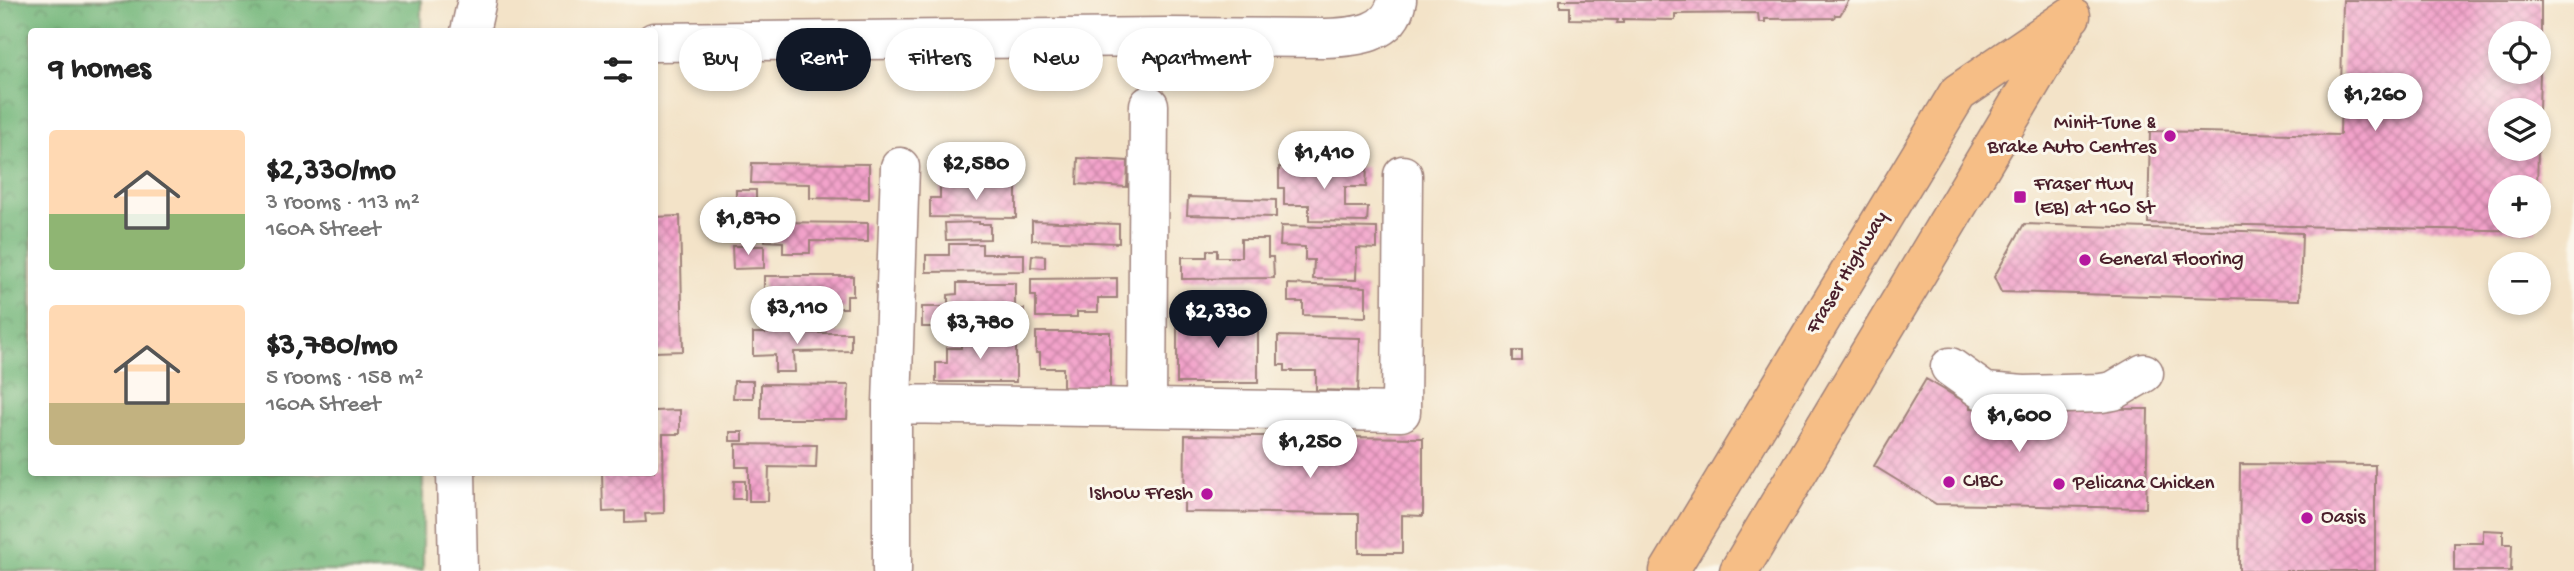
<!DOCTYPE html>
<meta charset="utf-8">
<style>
:root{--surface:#fff;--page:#f2f2f2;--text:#222;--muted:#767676;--accent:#111827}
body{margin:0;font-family:"Gochi Hand",sans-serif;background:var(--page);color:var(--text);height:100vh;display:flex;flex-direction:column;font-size:26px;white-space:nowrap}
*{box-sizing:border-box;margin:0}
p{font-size:23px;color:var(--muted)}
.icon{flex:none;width:38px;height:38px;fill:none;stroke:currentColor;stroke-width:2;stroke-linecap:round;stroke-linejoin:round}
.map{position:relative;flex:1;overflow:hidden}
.side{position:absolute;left:28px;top:28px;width:630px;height:448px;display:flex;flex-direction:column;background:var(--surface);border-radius:7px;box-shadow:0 4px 10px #0003}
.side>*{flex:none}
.top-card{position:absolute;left:679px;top:28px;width:665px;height:63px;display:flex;gap:14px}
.tools{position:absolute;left:2488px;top:21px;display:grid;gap:14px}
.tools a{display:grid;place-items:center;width:63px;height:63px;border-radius:50%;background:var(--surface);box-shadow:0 4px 10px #0003;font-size:35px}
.price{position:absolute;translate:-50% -60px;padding:0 16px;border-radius:24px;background:#fff;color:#222;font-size:23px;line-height:46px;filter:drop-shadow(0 2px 4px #0008)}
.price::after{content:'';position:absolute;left:50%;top:42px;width:21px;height:16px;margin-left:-10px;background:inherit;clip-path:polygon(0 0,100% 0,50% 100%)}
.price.active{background:var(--accent);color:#fff}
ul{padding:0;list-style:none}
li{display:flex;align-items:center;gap:21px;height:175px;padding:0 21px}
li span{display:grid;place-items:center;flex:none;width:196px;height:140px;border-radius:7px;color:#555}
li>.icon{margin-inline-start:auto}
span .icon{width:84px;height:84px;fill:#fffc;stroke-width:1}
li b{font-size:30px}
h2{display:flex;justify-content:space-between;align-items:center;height:84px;padding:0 21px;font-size:30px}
.tag{padding:0 24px;border-radius:32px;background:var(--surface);box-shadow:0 4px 10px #0003;font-size:24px;line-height:63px}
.tag.active{background:var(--accent);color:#fff}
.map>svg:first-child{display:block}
.forest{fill:url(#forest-crowns);stroke:#5e6a52;stroke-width:2}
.building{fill:url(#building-cross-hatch)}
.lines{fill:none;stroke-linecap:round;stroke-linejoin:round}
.minor-casing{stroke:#9e817a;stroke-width:41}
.major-casing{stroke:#9e817a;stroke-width:41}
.minor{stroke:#fff;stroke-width:38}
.major{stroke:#f6be86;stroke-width:38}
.poi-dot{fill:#b5179e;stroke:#fbf7ec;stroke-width:2.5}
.labels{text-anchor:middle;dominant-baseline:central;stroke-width:6;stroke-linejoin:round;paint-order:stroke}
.poi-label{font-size:21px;fill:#4a1f2b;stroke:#fbf7ec;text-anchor:start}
.street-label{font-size:21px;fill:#4a1f2b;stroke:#fbf7ec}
</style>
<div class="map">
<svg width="2574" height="571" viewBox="0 0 2574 571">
<defs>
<pattern id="forest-crowns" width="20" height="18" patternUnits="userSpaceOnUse" patternTransform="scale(1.75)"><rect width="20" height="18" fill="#71b578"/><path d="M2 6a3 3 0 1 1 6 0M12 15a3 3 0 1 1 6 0" fill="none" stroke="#5f9363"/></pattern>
<pattern id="building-cross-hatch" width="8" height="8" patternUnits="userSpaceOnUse" patternTransform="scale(1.75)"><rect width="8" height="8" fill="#f3a3cb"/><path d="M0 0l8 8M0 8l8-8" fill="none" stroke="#c784a5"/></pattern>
</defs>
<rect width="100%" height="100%" fill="#fbf7ec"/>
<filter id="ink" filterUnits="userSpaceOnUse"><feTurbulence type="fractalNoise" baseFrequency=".0143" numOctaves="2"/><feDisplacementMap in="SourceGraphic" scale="14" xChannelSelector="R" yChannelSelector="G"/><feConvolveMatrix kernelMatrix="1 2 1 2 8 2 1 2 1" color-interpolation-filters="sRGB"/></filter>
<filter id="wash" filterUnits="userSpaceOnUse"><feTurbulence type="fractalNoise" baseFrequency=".00686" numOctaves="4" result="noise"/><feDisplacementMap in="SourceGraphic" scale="28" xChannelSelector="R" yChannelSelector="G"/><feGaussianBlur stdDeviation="1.57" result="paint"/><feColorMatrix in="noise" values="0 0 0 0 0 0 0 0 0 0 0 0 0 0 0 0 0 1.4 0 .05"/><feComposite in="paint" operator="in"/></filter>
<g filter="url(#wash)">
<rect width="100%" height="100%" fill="#f3e3c8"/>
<path class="forest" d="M0,0H421V31L32,32V472L423,473V571H0Z"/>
<g id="blocks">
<path class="building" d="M1560,0H1849L1840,15H1835L1834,18L1765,19V22H1759L1758,13L1675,14V20L1623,19V23H1617L1618,20L1570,19V7H1560Z
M2343,0H2541V33H2501V72H2540L2539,110H2501V149H2538L2537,187H2501V226H2536V231L2148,223L2150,131L2340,135Z
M1078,158L1128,161L1127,187L1077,184Z
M752,163L869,164V199L810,198V184L751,183Z
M942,164H987V179H978V183H941Z
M1279,167H1367L1366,187H1345V207H1368L1367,222L1309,221V205H1284V188H1279Z
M982,183H1016V218L930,217V198H940V186H982Z
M736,190H756V205H736Z
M1188,197L1276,200V217L1187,215Z
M680,216L683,351L654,352V217Z
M1032,221L1119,224V243L1032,240Z
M765,222L868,223V242L810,241V253H783V242L765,241Z
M979,222V224H990V239L946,240L945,223Z
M2024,224L2302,233L2300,300L2001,292L1994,277Z
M1281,226L1377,228V249L1357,248L1356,280L1313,279L1314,260H1305V247L1280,246Z
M1241,239H1268V257H1273L1274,278L1182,279V257H1207V250H1217V257H1241Z
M949,244H982V254H1024V271L926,272V255H949Z
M732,246H764V268L733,269Z
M1032,255L1045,256V268L1031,267Z
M764,276H853V296H847V308H808V305H784V297H764Z
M1117,278V298H1098V312H1077V317H1036V296H1031V279Z
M957,283H1015V309H1024V327H922V307H948V295L957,294Z
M1288,284L1366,287V317L1303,315V302H1288Z
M765,305L778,306V319H765Z
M1177,318H1258V383H1177Z
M1036,332H1110V389H1063V368H1040V353H1036Z
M753,333H851V351L794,352L795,372H775V355L753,356Z
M961,335L1016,339V382H936V363H947V348H961Z
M1278,336L1360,338L1358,391L1316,390V371H1285V365H1278Z
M1513,351H1522V361H1513Z
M1926,379L1970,405V408L2148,409L2146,508L1936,504L1874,466Z
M734,381H753V398H733Z
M761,384L849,385L847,419H761Z
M680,410V434H663L664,513L645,514L646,522L625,523V511L603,512L602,472H654V411Z
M730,432H743V441H730Z
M1185,435L1423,438V516L1402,515V553H1359V514L1184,512Z
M736,444L817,445L816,468L769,467L768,501H749V467H736Z
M2240,464L2375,465V571H2239Z
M734,481H745V499H733Z
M2483,530L2503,531V544H2512L2511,571H2454V543H2483Z"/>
</g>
</g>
<g filter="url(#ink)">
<use href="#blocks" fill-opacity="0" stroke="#9e817a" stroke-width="2"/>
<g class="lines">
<defs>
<path id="minor" d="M470,32L477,0
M654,42L1167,37L1326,38C1355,37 1391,35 1397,0
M1950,367L1985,392L2024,395L2101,393L2113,391L2144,373
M892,404L1401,412L1403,175
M1147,407L1149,105
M456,472L458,571
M892,571V404L900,167"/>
<path id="major" d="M1669,571L1958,93L2071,16
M1739,571L2065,26"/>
</defs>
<use href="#minor" class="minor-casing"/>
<use href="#major" class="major-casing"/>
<use href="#minor" class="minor"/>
<use href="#major" class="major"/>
</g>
</g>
<g class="poi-dot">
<circle cx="2170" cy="136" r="7"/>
<rect x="2013" y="190" width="14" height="14" rx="3.5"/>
<circle cx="2085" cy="260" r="7"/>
<circle cx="1949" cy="482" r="7"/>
<circle cx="2059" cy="484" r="7"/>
<circle cx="1207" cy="494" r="7"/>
<circle cx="2307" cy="518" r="7"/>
</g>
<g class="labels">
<g class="poi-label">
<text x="2156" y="124" text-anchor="end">Minit-Tune &amp;<tspan x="2156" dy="24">Brake Auto Centres</tspan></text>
<text x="2034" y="185">Fraser Hwy<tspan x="2034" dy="24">(EB) at 160 St</tspan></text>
<text x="2099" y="260">General Flooring</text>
<text x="1963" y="482">CIBC</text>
<text x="2073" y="484">Pelicana Chicken</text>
<text x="1193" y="494" text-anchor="end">Ishow Fresh</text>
<text x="2321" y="518">Oasis</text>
</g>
<g class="street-label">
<text transform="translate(1848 273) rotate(-59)">Fraser Highway</text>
</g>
</g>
</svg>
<div class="tools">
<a><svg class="icon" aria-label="locate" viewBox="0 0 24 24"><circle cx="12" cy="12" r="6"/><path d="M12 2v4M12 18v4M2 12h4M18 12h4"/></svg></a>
<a><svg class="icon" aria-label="layers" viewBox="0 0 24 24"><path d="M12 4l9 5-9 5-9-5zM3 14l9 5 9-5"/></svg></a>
<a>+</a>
<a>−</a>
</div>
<b class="price" style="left:2375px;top:133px">$1,260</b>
<b class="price" style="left:1324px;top:191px">$1,410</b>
<b class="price" style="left:976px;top:202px">$2,580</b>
<b class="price" style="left:748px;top:257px">$1,870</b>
<b class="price" style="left:797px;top:346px">$3,110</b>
<b class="price active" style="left:1218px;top:350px">$2,330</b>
<b class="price" style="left:980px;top:361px">$3,780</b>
<b class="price" style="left:2019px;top:454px">$1,600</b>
<b class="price" style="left:1310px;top:480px">$1,250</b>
<div class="top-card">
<a class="tag">Buy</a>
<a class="tag active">Rent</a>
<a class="tag">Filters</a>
<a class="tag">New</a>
<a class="tag">Apartment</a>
</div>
<section class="side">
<h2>9 homes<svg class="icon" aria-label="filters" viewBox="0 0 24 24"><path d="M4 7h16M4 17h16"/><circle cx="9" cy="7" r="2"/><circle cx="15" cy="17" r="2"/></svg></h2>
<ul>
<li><span style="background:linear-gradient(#ffd9b3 60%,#8fb573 0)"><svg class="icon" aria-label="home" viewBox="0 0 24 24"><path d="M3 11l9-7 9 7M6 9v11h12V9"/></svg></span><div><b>$2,330/mo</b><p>3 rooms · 113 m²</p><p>160A Street</p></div></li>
<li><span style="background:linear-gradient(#ffd9b3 70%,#c2b280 0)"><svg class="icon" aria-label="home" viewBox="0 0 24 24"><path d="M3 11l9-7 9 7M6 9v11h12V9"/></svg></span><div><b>$3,780/mo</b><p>5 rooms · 158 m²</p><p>160A Street</p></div></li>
</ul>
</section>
</div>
